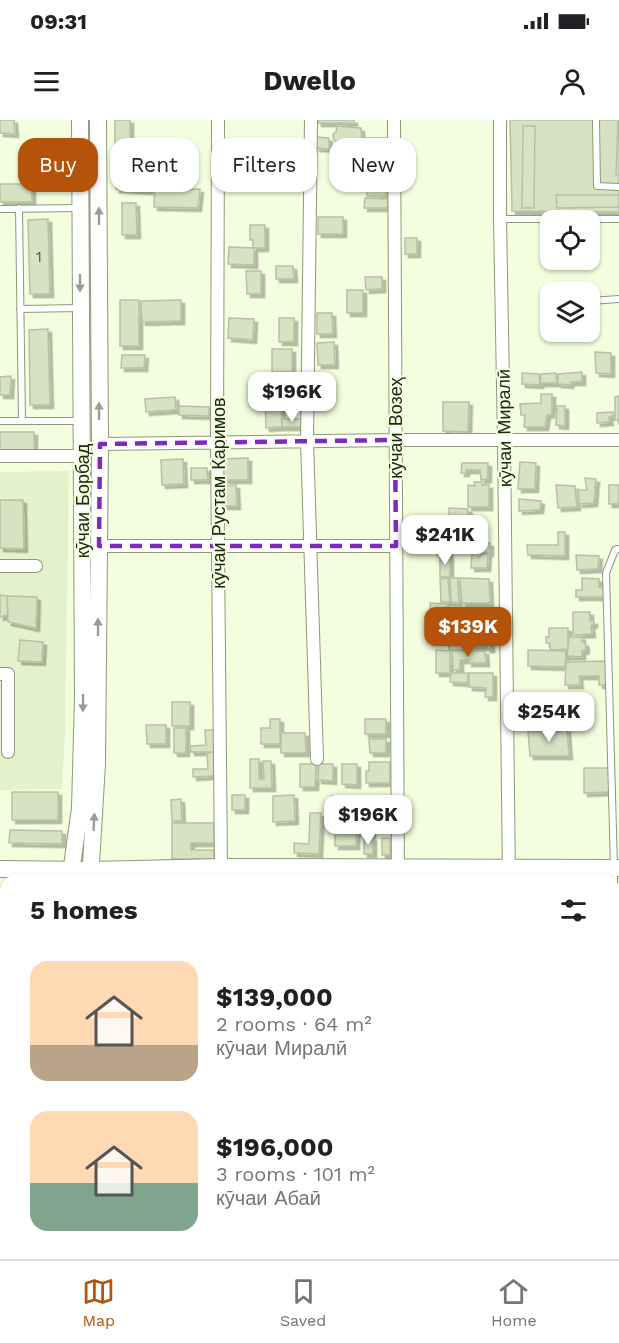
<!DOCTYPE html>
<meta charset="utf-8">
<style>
:root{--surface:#fff;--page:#f2f2f2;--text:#202124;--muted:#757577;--line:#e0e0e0;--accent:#b45309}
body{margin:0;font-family:"Work Sans",sans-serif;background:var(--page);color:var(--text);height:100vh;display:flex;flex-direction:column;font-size:22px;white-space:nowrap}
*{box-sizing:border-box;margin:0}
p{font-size:20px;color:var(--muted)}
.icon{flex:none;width:33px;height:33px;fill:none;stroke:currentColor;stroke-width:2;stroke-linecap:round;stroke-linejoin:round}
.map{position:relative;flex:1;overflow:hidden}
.side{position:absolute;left:0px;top:754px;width:620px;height:386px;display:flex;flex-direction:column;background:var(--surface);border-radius:18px 18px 0 0;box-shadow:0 2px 4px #0004}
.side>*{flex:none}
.guide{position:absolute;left:18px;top:18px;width:584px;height:54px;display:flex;gap:12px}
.fabs{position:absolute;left:540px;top:90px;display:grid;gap:12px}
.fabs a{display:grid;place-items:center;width:60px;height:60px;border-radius:12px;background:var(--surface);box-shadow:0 2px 4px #0004;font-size:30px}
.price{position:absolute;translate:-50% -51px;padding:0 14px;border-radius:12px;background:#fff;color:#222;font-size:20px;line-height:39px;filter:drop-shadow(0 2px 3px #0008)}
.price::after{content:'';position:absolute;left:50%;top:36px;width:18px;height:14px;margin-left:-9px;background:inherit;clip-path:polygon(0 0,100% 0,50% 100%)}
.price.on{background:var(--accent);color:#fff}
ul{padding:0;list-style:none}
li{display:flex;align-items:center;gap:18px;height:150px;padding:0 30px}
li span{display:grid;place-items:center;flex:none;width:168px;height:120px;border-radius:18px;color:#555}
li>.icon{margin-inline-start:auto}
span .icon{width:72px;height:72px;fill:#fffc;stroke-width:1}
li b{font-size:26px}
h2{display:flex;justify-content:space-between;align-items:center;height:72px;padding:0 30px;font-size:26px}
.chip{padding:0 21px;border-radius:18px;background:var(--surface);box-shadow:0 2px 4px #0004;font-size:21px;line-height:54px}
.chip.on{background:var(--accent);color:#fff}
.status{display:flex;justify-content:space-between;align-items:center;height:42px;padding:0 30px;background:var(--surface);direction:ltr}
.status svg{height:16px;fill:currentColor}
header{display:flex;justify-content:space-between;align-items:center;height:78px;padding:0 30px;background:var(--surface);font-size:27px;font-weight:700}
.dock{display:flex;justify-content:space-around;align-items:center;height:84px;border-top:2px solid var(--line);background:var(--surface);font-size:16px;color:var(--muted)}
.dock a{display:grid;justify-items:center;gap:3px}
.dock .on{color:var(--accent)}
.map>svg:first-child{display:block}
.built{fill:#e3f2ca}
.building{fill:#d6e2c2;stroke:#b6c1a2;stroke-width:1.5;filter:url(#shadow)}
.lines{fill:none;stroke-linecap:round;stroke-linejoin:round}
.lane-casing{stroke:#8e997a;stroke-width:8}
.street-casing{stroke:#8e997a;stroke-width:14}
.secondary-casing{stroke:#8e997a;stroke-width:18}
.lane{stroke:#fff;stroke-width:6}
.street{stroke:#fff;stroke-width:12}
.secondary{stroke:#fff;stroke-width:16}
.oneway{fill:#9b9c97}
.marked{fill:none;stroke:#7b2cbf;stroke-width:4.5;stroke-dasharray:12 8;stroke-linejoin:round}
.labels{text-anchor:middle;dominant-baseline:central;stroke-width:4.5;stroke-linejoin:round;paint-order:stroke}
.number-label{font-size:15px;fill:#4e5442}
.street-label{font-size:18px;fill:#202418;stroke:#f2fedd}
</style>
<div class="status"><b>09:31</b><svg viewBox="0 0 49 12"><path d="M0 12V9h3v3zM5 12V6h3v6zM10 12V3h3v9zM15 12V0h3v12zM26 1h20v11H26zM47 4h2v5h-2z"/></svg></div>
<header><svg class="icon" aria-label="menu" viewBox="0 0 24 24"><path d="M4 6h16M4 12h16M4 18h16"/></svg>Dwello<svg class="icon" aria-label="person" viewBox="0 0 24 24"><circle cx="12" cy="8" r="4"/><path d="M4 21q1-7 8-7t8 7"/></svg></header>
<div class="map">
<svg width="619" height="1139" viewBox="0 0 619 1139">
<defs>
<filter id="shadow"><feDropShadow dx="3.5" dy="3.5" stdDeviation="0" flood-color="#0004"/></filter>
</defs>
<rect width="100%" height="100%" fill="#f2fedd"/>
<path class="built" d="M69,351L65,613L62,669L0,670V352Z"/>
<path class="building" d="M0,0H14L15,14L0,13Z
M115,0H130V31H115Z
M318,0H354V3H318Z
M510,0H619V92L512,91Z
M618,0H619V55H616Z
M337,6L361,8L362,28L335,27L336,22L333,18V14L336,12Z
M523,6H535L534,88H522Z
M316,17L329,18V29L316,28Z
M363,18H389L388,39H363Z
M364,43L384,44L383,54L364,53Z
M117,50L152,51L151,71L116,69Z
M155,55H174V70L200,69L198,88L154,87Z
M367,57H386V76H367Z
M0,64H32V82H0Z
M556,75H619V87L557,88Z
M365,78L388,79L387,88H364Z
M122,83H136L137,115H122Z
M318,97H343V114H318Z
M48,99L50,174H30L28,100Z
M250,105H265V128H253V120H250Z
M405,118H417V134H405Z
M229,127L254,128V145L228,144Z
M276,146H293L294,159H276Z
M246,151H261V174H247Z
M365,157H382V169L366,170Z
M347,170H363V193H347Z
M120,180H139V226H120Z
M181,180V201L142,202L141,181Z
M317,193H332L333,214H317Z
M229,198L254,199L253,220L228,218Z
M279,198H294V222H279Z
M48,209L50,285H30L29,210Z
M334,222L335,245H318L317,223Z
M272,229H292V252H272Z
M595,232L611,233V254L596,253Z
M122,235H145L144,248H121Z
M582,252V262H571L570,265L558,264V254Z
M522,253L539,254L540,265L522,264Z
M556,253L557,263H540L541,254Z
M11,256L10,275H0V257Z
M541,274H552V294L547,295L545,307H524L525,295H521L520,284L541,283Z
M619,276V300H615V277Z
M175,277L176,290L146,292L145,279Z
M281,280L282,307L266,308L265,281Z
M443,282H469L468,312L443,311Z
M179,286L209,287V296L179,295Z
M557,286H565V306L556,305Z
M613,292V296L609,297L610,302L597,303V293Z
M282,299H301V307H282Z
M0,312H34V330H0Z
M248,338V360H222L221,339Z
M183,339L184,364L162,365L161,340Z
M520,342L536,343L535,369H518Z
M462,343H488V359L481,360L480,350H466V353H461Z
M191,348H207L208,360H191Z
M585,358L596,359L594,383L579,384L578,370H587Z
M474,362H482V365H489V387H468V365L475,366Z
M236,365L237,386H223L222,366Z
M556,365L575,366L577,387L558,388Z
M609,365H619V384H609Z
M519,379L541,381L540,390L519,391Z
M0,380H23L24,429L0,428Z
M449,388L468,389V396L473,395L474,399L473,405H470V411L450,412Z
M439,411L449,412V435H437L436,420H439Z
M558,412H565V436L528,435L527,425H558Z
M479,423H490V433H479Z
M472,433H477L478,437H480V435L488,434L487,448H471Z
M576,435L599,436L598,449L577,450Z
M440,436H450V457H440Z
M448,458L450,482H441L440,459Z
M450,458H458L459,483L451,482Z
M460,458L489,459L490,483H462Z
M582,458L599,459V467L605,468L606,477H576V470H582Z
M0,475L7,476L8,495L0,497Z
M7,476L37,477L36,508L8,502Z
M430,483L447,484V506H441L442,492H436V500L431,499Z
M467,492L490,493L491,529H487L486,498L473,499V503H467Z
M573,492H590V501H594V504L591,506L592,514L573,515Z
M486,502V527H471V503Z
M549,508H568V529L550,530V523H546V517H549Z
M569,517H582V522L585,523L586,527L585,531L582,530V537L567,536Z
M448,518H466V530H449Z
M20,520L43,522L42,542L18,541Z
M436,530L450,531V553H436Z
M528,530L566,531L565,547L528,546Z
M452,531H485L486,543H468L469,540H460V550H453Z
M607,541L608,565H599V556H579L580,565H565L566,542Z
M451,553H468V563L450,562Z
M469,553H493V577H485L486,568L469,567Z
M172,582H190V606H172Z
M270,599H280V624H261V608H270Z
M365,599H386V614H365Z
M146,605H166V624H147Z
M174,608H186V633H174Z
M560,608L567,609L569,636H530L528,611L560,612Z
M205,610H214L215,632H191L190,626L206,625Z
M281,613H305L306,633H281Z
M369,619H386V633H370Z
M214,632L215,656L193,657V649H208L207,633Z
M250,639H259V659H264L263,641H271L272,668H250Z
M369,642H390V663H366V651H369Z
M300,644H316L315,667H300Z
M319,644H333V661L318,660Z
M342,644H357V665L342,664Z
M584,648H610L611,672L584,673Z
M12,672H58V700H12Z
M232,675H245V690H232Z
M294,675L295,701L273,702V676Z
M331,676L367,677V688L331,687Z
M181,679L182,701H172L171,680Z
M310,693H321L319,734L294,733V723L309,724Z
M366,696L392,697V708L372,707V716H365Z
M172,703H214V723H191V730H214V739H172Z
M335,703L357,704L356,726H335Z
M10,710L62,711V724L9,723Z
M364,718H373V734H364Z
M382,718H390V735H382Z
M6,1112V1134H20V1139H0V1130Z"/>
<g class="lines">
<defs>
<path id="lane" d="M596,0L597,66L619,67
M0,89L80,88
M500,99H619
M590,181L619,179
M20,189L80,188
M0,301H22L19,88
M22,301H82
M614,853V748L606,453L615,430L619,429
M614,1074H619
M614,1096L615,1139"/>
<path id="street" d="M218,0L217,322L221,747
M311,0L307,320L317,639
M394,0L398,760
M500,0V99L504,321L509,760
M100,324L395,320H619
M0,336H82
M99,426H396
M0,446H36
M0,554H8V632
M88,1139V1134
M219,1139V1134
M392,1139V1134
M508,1139V1134"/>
<path id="secondary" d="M0,749L92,750L221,747L619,748
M70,760L80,688L83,578L80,0
M90,760L97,644L100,324L98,0
M0,1010L6,994
M0,1057L6,1041"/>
</defs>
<use href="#lane" class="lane-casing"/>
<use href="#street" class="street-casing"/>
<use href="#secondary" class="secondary-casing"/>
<use href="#lane" class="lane"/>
<use href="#street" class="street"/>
<use href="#secondary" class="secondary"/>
</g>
<defs><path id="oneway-solid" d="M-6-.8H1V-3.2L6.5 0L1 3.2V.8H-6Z" transform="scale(1.5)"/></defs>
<g class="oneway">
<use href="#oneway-solid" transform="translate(99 96) rotate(-90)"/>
<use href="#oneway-solid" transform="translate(80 163) rotate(90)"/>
<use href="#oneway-solid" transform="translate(99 291) rotate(-90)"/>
<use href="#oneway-solid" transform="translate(98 507) rotate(-90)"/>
<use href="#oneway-solid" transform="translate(83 583) rotate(91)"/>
<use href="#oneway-solid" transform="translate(94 702) rotate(-87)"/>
</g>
<path class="marked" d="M395,320L396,426H99L100,324Z"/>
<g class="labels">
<g class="number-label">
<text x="39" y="137">1</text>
</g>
<g class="street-label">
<text transform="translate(395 308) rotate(-90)">кӯчаи Возеҳ</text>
<text transform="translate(504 308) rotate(-91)">кӯчаи Миралӣ</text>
<text transform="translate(218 373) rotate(-90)">кӯчаи Рустам Каримов</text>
<text transform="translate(82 381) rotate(-90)">кӯчаи Борбад</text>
</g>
</g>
</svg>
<div class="fabs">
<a><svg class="icon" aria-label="locate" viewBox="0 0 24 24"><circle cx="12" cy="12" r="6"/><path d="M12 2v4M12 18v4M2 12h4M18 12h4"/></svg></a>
<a><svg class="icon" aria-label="layers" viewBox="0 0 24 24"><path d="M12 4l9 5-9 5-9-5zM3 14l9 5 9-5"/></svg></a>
</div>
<b class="price" style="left:292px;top:303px">$196K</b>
<b class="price" style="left:445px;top:446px">$241K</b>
<b class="price on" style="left:468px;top:538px">$139K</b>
<b class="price" style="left:549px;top:623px">$254K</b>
<b class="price" style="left:368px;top:726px">$196K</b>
<div class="guide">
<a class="chip on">Buy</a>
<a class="chip">Rent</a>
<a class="chip">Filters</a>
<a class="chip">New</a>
</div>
<section class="side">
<h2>5 homes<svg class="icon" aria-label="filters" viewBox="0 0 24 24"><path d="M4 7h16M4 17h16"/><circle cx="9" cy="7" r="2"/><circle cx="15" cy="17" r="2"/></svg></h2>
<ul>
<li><span style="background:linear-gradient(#ffd9b3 70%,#b9a48a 0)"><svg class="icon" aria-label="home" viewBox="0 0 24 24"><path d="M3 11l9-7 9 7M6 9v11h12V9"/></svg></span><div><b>$139,000</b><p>2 rooms · 64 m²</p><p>кӯчаи Миралӣ</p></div></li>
<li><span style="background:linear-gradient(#ffd9b3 60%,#7fa58c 0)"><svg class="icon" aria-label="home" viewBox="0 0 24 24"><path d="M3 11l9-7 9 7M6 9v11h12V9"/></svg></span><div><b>$196,000</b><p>3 rooms · 101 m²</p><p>кӯчаи Абаӣ</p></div></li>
</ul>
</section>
</div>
<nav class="dock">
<a class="on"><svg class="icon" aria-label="map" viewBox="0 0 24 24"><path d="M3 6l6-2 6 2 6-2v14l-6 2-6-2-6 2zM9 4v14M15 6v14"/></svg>Map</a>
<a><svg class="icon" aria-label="saved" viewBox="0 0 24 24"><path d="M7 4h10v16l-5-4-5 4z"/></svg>Saved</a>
<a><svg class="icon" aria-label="home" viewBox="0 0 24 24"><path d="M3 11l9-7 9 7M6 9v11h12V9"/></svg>Home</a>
</nav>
